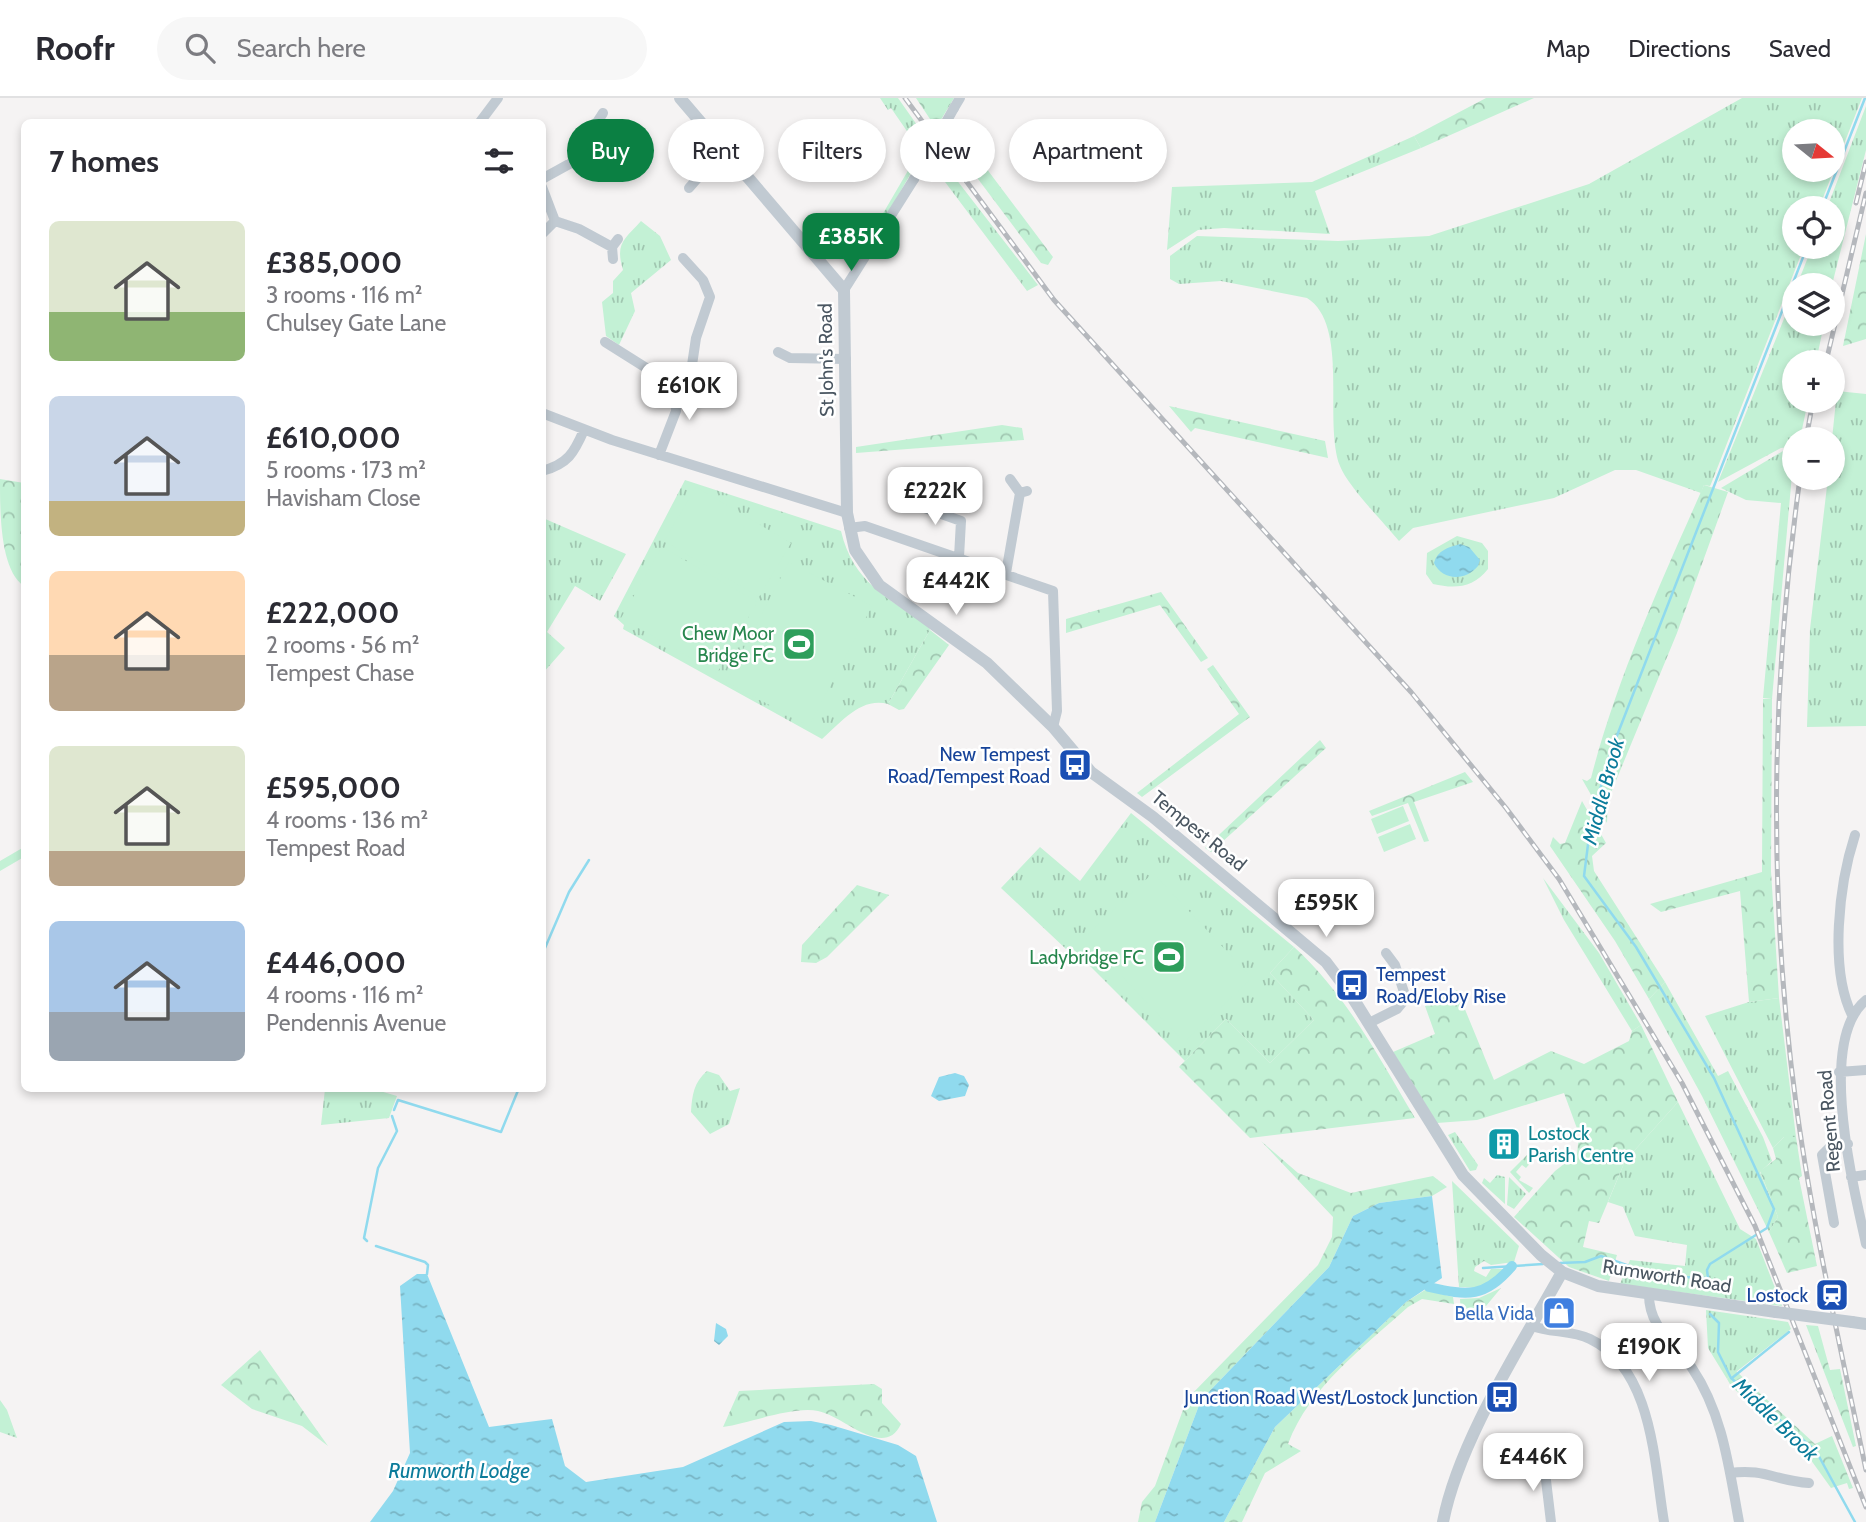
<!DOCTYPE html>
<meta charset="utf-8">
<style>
:root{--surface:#fff;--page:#f7f7f7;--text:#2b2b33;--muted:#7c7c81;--line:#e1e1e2;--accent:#0b8043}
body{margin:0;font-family:Cabin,sans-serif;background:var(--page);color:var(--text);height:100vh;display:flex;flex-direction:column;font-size:26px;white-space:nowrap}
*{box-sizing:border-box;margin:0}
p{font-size:23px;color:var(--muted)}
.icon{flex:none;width:38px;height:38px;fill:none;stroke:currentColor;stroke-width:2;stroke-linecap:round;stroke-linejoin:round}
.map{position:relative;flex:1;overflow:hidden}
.sheet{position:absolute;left:21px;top:21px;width:525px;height:973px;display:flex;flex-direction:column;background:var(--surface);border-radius:10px;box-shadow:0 4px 10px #0003}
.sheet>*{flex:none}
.banner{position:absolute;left:567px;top:21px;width:665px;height:63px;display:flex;gap:14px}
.needle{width:46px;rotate:108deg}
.buttons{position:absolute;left:1782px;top:21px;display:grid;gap:14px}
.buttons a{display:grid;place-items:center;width:63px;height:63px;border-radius:50%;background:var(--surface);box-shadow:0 4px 10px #0003;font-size:35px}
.price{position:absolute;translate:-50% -60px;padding:0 16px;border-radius:14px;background:#fff;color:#222;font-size:23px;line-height:46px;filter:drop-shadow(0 2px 4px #0008)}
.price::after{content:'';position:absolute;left:50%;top:42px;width:21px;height:16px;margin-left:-10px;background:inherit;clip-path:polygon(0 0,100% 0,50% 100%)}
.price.on{background:var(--accent);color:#fff}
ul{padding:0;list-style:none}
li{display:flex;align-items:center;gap:21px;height:175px;padding:0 28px}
li span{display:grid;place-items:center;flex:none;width:196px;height:140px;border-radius:10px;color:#555}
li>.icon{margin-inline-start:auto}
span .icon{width:84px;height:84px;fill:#fffc;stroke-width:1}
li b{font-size:30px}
h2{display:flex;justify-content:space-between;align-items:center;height:84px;padding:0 28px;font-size:30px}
.tag{padding:0 24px;border-radius:32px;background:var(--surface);box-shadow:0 4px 10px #0003;font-size:24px;line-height:63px}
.tag.on{background:var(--accent);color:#fff}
header{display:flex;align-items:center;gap:42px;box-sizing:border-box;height:98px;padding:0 35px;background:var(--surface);border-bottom:2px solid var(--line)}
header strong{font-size:33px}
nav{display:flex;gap:38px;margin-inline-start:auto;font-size:24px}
.search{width:490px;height:63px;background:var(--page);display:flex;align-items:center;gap:18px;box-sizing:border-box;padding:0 24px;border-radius:38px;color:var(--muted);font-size:26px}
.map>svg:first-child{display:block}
.grass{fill:url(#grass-tufts);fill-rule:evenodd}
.forest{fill:url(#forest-crowns)}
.pitch{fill:#c3f1d5}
.water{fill:url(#water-ripples)}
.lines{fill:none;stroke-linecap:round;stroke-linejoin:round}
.stream{stroke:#90daee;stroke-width:2.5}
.canal{stroke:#90daee;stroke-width:10}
.minor{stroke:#c1cad2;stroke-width:10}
.tertiary{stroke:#c1cad2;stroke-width:12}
.rail-casing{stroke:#b5b8bd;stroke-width:5}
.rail{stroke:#fff;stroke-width:2.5;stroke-dasharray:8;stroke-linecap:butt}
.minor-bridge{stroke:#c1cad2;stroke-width:10}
.tertiary-bridge{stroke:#c1cad2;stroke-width:12}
.labels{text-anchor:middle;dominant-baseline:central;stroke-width:5;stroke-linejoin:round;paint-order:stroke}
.street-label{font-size:19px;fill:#4a5661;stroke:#fff}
.leisure-label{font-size:19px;fill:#27864d;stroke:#fff;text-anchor:end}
.transit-label{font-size:19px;fill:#164399;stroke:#fff;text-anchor:end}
.culture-label{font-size:19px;fill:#0d838f;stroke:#fff;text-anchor:start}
.shop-label{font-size:19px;fill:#366cbe;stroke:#fff;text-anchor:end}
.water-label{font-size:21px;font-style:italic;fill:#0c7c9b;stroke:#fff}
</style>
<header>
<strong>Roofr</strong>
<div class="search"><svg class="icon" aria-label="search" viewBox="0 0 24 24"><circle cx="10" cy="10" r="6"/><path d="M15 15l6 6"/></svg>Search here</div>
<nav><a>Map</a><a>Directions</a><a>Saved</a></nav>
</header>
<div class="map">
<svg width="1866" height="1424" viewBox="0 0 1866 1424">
<defs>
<pattern id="grass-tufts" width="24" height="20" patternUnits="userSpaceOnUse" patternTransform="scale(1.75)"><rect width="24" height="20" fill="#c3f1d5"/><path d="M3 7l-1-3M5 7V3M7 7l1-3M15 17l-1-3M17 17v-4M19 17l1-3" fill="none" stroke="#a0c6b0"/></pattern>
<pattern id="forest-crowns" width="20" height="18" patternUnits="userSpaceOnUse" patternTransform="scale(1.75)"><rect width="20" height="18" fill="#c3f1d5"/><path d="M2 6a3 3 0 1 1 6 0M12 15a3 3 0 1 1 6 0" fill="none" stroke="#a0c6b0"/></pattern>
<pattern id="water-ripples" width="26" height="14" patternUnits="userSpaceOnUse" patternTransform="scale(1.75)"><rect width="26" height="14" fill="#90daee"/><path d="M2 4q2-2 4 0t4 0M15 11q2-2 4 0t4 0" fill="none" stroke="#78b4c4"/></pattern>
</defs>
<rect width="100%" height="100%" fill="#f5f3f3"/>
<path class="grass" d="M880,0H898L929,44L874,139L871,136L920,52L891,10L888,12Z
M1742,0H1862L1819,110H1794V149H1804L1711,386L1710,388L1704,387L1701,395L1636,372H1615L1554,400L1413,430L1399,443C1384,425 1347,387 1340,368C1323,324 1350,227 1307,200L1221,183L1179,186L1170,181V158L1197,138L1338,143L1429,138L1589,86ZM1794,33H1832V72H1794Z
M1866,8V52L1832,187H1797L1812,149H1832V110H1827Z
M1414,38L1421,50L1315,93L1330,136L1224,130L1198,132L1167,152L1172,89L1312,84Z
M935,54L1038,187L1027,193L930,64Z
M641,123L660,138L671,162L631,195L635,213L619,247L606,238L602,204L613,195V183L623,172C615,145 624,142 641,123Z
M1794,196V226H1824L1816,264H1794V303H1808L1800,341H1794V348L1781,350L1718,384Z
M1837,293L1866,296V628L1807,629L1810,531L1828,380H1832V341Z
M1783,353L1794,354L1772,601L1763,600L1781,405L1746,402L1721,390Z
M685,382L841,433C853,484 887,500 928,527L930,532L888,606C860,599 841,625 822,641L623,531L624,527L614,518Z
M543,420L626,456L600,503L575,488L547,534L565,550L543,575Z
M1457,438L1482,445L1488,453V471C1473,490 1455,491 1433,486L1426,476L1427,455Z
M1131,715L1294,849L1270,875L1314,922L1270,965L1226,921L1185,963L1070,848L1066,851L1001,790L1040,749L1080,783Z
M24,749V759L0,773V763Z
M1543,780L1599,855L1641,927L1632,933L1564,822Z
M1665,884L1718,978L1728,973L1763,1039L1772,1063L1760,1074L1778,1119L1769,1134L1702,998L1649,901Z
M1779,900L1796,1039H1784L1773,1050L1705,918L1749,904Z
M707,973L719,977L730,993L740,990L729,1026L710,1036L691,1014C692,997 694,984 707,973Z
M325,991H373L397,998L389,1020L321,1027Z
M1678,1004L1740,1131L1756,1141L1782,1208L1620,1186L1630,1162L1685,1168L1687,1147L1635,1138L1623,1109L1608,1104L1625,1063Z
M1455,1034L1478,1067L1476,1072L1470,1073L1448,1037Z
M1528,1056L1533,1062L1526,1070L1522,1067L1516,1074L1521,1079L1519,1082L1533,1090L1529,1095L1510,1074Z
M1497,1077L1505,1079V1106L1482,1085L1484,1080L1490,1085Z
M1509,1079L1526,1096L1514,1111L1507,1107Z
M1452,1083L1519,1148L1514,1164L1491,1167L1484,1163L1475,1169L1474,1173L1486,1179L1491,1171H1506L1484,1190L1459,1189Z
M1706,1212L1788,1224L1791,1231L1727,1281L1708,1250Z
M0,1302L7,1312L17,1340L0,1334Z"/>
<path class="forest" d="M916,0H954L936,30Z
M1486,0H1534L1421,50L1414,38Z
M956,30L1053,159L1048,167L1041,165L948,41L950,31Z
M1866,136V241L1843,248Z
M1169,308L1325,343L1328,360L1195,330L1191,334Z
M1002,327L1022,330L1024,342L856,355V349Z
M0,381L24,385V488C0,472 0,415 0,381Z
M1704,387L1728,394L1677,535L1608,702L1607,725L1582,681L1587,683L1591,680C1617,579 1662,482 1704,387Z
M1161,494L1208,560L1201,564L1160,507L1066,535V521Z
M930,532L949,547L904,611L899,612L888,606Z
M1213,567L1250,619L1142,699L1137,695L1239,616L1207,571Z
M1763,601H1772L1771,773L1779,900L1749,904L1740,793L1661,814L1650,806L1762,774Z
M1320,642L1326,650L1211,754L1205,750Z
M1465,674L1473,684L1414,704L1429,743L1424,744L1408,705L1372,718L1369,713Z
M1582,703L1606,745L1592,758L1594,773L1665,884L1649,901L1615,843L1550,748L1553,739L1560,746L1565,745Z
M857,787L889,797L827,859L816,865L801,864L802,847Z
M1294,849C1347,897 1379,960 1415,1020L1250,1040L1179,969L1226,921L1270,965L1314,922L1270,875Z
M1457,892L1494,982L1551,953L1584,966L1629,943L1632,933L1641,927L1678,1004L1625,1063L1599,1125L1589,1123L1583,1149L1617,1157L1609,1183L1569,1169L1514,1119L1555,1073L1577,1056L1579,1036L1564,995L1477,1022L1437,1025L1393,954L1435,936L1425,908Z
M1784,1039H1796L1802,1078L1799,1080L1817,1168L1787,1175L1769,1134L1778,1119L1760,1073L1776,1061L1773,1050Z
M1261,1043L1298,1075L1351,1095L1433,1078L1447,1089L1432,1098L1379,1105L1353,1118L1329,1169L1201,1302L1155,1424H1138L1142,1404L1155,1388L1187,1301L1318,1167L1332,1139L1333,1119Z
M1501,1190L1486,1208L1461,1215L1460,1201L1479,1200Z
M1425,1192L1453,1199L1454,1206L1422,1201L1408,1209C1364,1249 1309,1289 1288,1346L1301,1353L1265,1375L1242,1424H1224L1275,1329L1406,1204Z
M1806,1227L1818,1228L1830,1272L1840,1271L1856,1348L1853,1349Z
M260,1252L328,1348L302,1328L252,1311L221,1287Z
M1736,1273L1815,1346L1832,1338L1853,1390L1849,1391L1847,1385L1831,1390L1808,1358L1731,1288L1727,1281Z
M874,1286L882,1291V1305L901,1326C884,1362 844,1318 818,1313C793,1308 750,1325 723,1329L739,1293Z"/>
<path class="pitch" d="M696,389L791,445L759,499L664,443Z
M662,449L757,504L717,575L621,520Z
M789,464L872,508L809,628L726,584Z
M1403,708L1409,723L1377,736L1371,721Z
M1410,726L1416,741L1384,754L1378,739Z
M1153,775L1252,880L1184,944L1085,839Z"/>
<path class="water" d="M1460,446L1469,449L1480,462L1478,468C1465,484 1442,482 1434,465C1438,452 1447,450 1460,446Z
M955,975L964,978L969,987L965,998L939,1003L931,998L939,979Z
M1432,1098L1442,1180L1406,1204L1275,1329L1224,1424H1155L1201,1302L1329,1169L1353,1118L1379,1105Z
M417,1176H427L489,1329L552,1321L565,1368L586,1384L683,1369L784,1324L811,1323L831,1327L898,1347L916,1358L937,1424H370L393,1393L410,1355L400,1188Z
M716,1225L726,1231L728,1238L719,1247L714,1243Z"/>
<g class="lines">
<path class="stream" d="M1822,110L1865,0
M542,857L569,794L589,762
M394,1012L398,1002L501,1034L519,990
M367,1143L364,1140L378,1070L397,1033L392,1018
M376,1148L425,1164L428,1167L427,1176
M1560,1165L1585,1164L1601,1158L1658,1178L1706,1180
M1483,1170L1543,1166
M1709,1188L1707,1172L1710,1166L1767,1130L1774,1111L1714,980L1636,849L1584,778L1591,723L1611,653L1807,149
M1710,1216L1719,1225L1718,1254L1731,1280L1816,1353L1855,1424
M1732,1280L1789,1234"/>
<path class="canal" d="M1429,1189C1468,1198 1485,1200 1512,1168"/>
<path class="minor" d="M954,10L960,0
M480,24L498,0
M542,81L571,65L603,15
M542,89L555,123L579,131L612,149
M689,90L723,51
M542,136L555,123
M613,161L612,149L618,141
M844,192L914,81
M605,244L659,278L674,283L683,278L692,267L696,240L710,199L703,182L683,160
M778,254L790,260L846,261
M542,315L612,342L847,415
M659,357L676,313L674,283
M542,373C568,366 574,355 584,332
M1010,381L1020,395L1027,393
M905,403L961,423L959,459
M924,409L928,395
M849,430L865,428L1053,493L1057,613L1053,629
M1006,475L1020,395
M1866,902C1816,943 1854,1090 1866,1146
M1852,917C1829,870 1839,786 1855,737
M1369,925L1397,911L1406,900L1395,867L1386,855
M1839,974L1866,972
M1851,1079L1866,1077
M1834,1125L1822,1057L1829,1050L1848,1046
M1649,1197C1649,1230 1674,1244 1692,1270C1723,1316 1729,1370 1739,1424
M1532,1228C1551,1235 1572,1232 1590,1241C1653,1271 1654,1365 1664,1424
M1525,1359L1545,1374L1551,1424
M1730,1375C1764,1370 1776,1383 1809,1385"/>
<path class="tertiary" d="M680,0L844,192L847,415L855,452L879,487L987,565L1053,629L1091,674L1153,719L1326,864L1351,897L1463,1077L1541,1157L1562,1174L1598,1188L1776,1214
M1852,1224L1866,1226
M1443,1424C1459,1342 1521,1248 1562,1174"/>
<defs>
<path id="rail" d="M905,0L1054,202L1411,594L1506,710L1559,781L1682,985L1755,1128L1866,1409
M1856,105L1866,64
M1826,264L1866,95
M1806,341L1813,303
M1800,380C1771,588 1768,804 1797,1013C1814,1134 1841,1252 1866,1372"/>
</defs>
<use href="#rail" class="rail-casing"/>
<use href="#rail" class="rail"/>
<path class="minor-bridge" d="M914,81L954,10"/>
<path class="tertiary-bridge" d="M1776,1214L1852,1224"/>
</g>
<defs>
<symbol id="stadium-square" viewBox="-11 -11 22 22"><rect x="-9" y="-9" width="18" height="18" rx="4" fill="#2e9e5b" stroke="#fff"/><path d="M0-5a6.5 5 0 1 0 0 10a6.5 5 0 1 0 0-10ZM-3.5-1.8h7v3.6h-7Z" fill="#fff"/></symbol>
<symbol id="bus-square" viewBox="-11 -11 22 22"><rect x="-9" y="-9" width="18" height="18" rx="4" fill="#1a4fb4" stroke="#fff"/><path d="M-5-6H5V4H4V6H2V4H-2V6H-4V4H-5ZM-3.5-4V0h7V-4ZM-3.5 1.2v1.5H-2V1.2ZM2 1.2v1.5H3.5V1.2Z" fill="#fff"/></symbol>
<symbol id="building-square" viewBox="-11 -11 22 22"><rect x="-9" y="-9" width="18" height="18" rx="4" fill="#0f9aa8" stroke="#fff"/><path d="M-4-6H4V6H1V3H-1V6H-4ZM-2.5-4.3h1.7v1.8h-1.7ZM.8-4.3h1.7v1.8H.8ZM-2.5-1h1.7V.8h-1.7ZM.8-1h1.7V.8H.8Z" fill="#fff"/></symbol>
<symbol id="station-square" viewBox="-11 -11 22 22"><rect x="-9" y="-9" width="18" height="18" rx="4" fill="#1a4fb4" stroke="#fff"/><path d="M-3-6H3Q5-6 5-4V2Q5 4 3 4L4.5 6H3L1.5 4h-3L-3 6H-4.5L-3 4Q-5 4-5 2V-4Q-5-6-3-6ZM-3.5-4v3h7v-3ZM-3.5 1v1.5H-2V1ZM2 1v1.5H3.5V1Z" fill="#fff"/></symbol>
<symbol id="shop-square" viewBox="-11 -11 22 22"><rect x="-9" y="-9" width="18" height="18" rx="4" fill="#3f7fe0" stroke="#fff"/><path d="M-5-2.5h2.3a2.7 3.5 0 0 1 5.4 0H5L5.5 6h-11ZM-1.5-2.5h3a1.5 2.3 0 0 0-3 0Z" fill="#fff"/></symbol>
</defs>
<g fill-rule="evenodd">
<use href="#stadium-square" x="780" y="527" width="38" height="38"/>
<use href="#bus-square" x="1056" y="648" width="38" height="38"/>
<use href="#stadium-square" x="1150" y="840" width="38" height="38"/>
<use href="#bus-square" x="1333" y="868" width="38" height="38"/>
<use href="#building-square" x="1485" y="1027" width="38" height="38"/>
<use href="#station-square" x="1813" y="1178" width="38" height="38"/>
<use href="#shop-square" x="1540" y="1196" width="38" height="38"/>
<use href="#bus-square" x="1483" y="1280" width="38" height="38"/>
</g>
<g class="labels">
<g class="street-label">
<text transform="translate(826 262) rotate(-91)">St John's Road</text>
<text transform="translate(1199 733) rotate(39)">Tempest Road</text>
<text transform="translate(1829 1023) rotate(-95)">Regent Road</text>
<text transform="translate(1667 1178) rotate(9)">Rumworth Road</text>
</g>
<g class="leisure-label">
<text x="774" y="535">Chew Moor<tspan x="774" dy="22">Bridge FC</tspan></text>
<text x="1144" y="859">Ladybridge FC</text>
</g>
<g class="transit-label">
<text x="1050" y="656">New Tempest<tspan x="1050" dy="22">Road/Tempest Road</tspan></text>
<text x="1376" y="876" text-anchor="start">Tempest<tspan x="1376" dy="22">Road/Eloby Rise</tspan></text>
<text x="1808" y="1197">Lostock</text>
<text x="1478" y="1299">Junction Road West/Lostock Junction</text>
</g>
<g class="culture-label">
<text x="1528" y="1035">Lostock<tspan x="1528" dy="22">Parish Centre</tspan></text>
</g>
<g class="shop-label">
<text x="1534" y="1215">Bella Vida</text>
</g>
<g class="water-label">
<text transform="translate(1603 693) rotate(-75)">Middle Brook</text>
<text transform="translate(1776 1321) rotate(44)">Middle Brook</text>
<text x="459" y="1372">Rumworth Lodge</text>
</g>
</g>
</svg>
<div class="buttons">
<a><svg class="needle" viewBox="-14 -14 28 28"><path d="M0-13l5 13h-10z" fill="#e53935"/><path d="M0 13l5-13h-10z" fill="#7c7c81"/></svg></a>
<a><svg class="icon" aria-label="locate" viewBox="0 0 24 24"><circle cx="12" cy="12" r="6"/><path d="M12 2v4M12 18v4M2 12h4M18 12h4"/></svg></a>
<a><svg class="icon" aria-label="layers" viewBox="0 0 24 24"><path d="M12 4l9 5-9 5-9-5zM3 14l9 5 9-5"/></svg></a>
<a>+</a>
<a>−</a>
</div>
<b class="price on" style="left:851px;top:175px">£385K</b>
<b class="price" style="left:689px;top:324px">£610K</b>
<b class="price" style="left:935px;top:429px">£222K</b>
<b class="price" style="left:956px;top:519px">£442K</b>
<b class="price" style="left:1326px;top:841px">£595K</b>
<b class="price" style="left:1649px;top:1285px">£190K</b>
<b class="price" style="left:1533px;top:1395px">£446K</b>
<div class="banner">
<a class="tag on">Buy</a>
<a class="tag">Rent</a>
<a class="tag">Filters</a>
<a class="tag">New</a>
<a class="tag">Apartment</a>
</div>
<section class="sheet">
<h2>7 homes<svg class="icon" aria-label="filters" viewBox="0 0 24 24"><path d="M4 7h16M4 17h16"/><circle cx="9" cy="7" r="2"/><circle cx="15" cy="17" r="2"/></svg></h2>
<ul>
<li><span style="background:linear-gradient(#dfe7d0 65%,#8fb573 0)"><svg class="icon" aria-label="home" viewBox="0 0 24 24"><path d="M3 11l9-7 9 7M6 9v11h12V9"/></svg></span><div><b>£385,000</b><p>3 rooms · 116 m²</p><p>Chulsey Gate Lane</p></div></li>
<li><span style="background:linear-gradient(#c9d6e8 75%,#c2b280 0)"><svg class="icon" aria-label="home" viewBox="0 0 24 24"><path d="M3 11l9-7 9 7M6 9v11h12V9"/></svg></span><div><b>£610,000</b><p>5 rooms · 173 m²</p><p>Havisham Close</p></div></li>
<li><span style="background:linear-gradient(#ffd9b3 60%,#b9a48a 0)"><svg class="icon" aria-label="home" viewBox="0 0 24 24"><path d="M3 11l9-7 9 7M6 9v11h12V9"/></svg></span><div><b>£222,000</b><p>2 rooms · 56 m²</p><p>Tempest Chase</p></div></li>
<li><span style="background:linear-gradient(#dfe7d0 75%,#b9a48a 0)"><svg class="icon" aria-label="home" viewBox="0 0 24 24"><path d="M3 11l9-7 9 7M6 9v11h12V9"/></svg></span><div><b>£595,000</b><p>4 rooms · 136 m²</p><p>Tempest Road</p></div></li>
<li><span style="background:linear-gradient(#a9c7e8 65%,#9aa5b1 0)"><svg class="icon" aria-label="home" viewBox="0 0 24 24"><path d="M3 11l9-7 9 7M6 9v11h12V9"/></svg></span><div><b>£446,000</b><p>4 rooms · 116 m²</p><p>Pendennis Avenue</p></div></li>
</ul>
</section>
</div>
